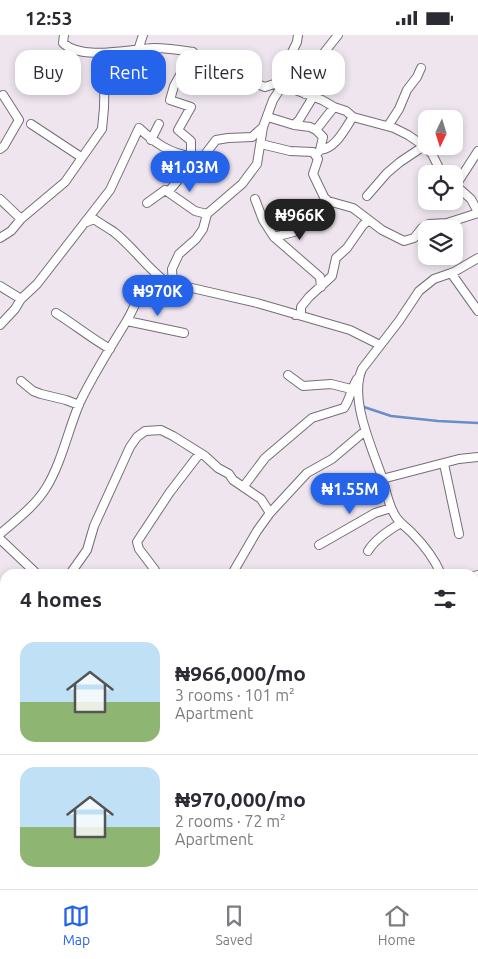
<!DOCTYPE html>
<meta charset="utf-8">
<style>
:root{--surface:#fff;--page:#f7f7f7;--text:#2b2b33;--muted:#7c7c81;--line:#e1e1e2;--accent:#2563eb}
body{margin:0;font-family:Ubuntu,sans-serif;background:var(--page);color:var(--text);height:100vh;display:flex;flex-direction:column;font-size:19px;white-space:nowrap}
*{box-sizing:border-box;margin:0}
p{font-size:16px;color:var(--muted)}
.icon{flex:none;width:28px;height:28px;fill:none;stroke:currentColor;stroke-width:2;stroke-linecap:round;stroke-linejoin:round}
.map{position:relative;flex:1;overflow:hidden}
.drawer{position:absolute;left:0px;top:534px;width:479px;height:321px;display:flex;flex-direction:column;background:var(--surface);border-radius:15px 15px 0 0;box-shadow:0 2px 8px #0003}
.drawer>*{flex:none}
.top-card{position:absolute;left:15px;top:15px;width:449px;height:45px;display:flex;gap:10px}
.needle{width:32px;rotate:184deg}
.controls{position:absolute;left:418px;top:75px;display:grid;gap:10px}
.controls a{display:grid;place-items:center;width:45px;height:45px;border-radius:10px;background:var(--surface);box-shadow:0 2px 8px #0003;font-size:25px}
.price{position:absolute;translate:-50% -42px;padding:0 11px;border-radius:18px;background:var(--accent);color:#fff;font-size:16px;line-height:32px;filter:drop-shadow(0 1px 2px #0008)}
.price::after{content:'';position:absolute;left:50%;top:30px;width:15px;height:11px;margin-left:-8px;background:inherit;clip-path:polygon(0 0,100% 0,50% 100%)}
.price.selected{background:#222;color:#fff}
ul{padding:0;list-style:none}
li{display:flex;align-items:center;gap:15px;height:125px;padding:0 20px}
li+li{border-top:1px solid var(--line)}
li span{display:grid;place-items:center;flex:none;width:140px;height:100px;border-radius:15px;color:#555}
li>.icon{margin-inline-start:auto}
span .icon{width:60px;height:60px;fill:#fffc;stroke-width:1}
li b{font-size:21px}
h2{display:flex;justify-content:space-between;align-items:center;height:60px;padding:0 20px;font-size:21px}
.chip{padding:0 18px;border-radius:15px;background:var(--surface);box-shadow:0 2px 8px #0003;font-size:18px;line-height:45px}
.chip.selected{background:var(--accent);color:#fff}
.status{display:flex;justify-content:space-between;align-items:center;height:35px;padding:0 25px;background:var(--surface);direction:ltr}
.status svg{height:14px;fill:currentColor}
.tabs{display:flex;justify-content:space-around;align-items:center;height:70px;border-top:1px solid var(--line);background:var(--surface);font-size:14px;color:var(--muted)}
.tabs a{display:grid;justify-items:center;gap:2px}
.tabs .selected{color:var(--accent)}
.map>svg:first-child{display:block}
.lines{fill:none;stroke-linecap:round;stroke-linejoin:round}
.stream{stroke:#698ec8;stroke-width:2.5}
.minor-casing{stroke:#766e77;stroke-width:10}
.minor{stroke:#fff;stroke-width:8}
</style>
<div class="status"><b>12:53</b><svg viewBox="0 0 49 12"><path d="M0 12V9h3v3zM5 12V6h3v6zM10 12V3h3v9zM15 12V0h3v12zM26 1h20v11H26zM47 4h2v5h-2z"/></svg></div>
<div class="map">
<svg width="478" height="854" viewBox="0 0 478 854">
<rect width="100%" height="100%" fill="#eee5ef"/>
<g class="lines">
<path class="stream" d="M364,372L391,381L438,386L478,388
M474,681L478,677
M232,854L234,850"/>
<defs>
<path id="minor" d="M64,0L63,8C82,26 130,14 154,13C167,13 180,15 193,17L195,21L214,27L236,41L265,52L277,48L322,65L334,72L346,76L353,82L394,93L408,100L424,111L432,119L442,139
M138,15L143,0
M193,17L174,51L170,65L191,72L178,95L191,106V121L194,123
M277,48L297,7L298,0
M288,53L304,29L315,36
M305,59L323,19L338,0
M268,82L294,90L310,92L316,95
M31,89L81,122
M294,90L299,85L313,62
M388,91L399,74L407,55L417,42L421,33
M151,105L159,89
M261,109L290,116L313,117L318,124L313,139L324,162L328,166L353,173L382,195L404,206L414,203L422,193L429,189L447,188L478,178
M0,114L4,111L19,85L3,60
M320,115C336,114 345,93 353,82
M316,120L320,115L323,102L316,95L334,72
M454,149L471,164L478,177
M456,150L478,116
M165,155L195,176L207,179
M367,161L387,138L400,127L424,111
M0,164L21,184
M255,164L263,185L274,202L320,242L321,252
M147,168L165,155L169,156L195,125L200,126L216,105L228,103L252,102L263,92
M87,187L94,184C101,189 108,193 114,197C133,212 147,233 166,247L257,268L350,295L380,310
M274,202L294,197L306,180
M0,203L11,196L21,184L65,147L102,94L104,73L105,18
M451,238L478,276
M173,250L172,234L179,219L196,204L203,194L207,179L242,149L257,129L263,92L273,65L282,51
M0,251L21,264
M56,278C75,290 91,303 110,314
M295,280L301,278V272L309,262L332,241L336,223L347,213L363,190L369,185
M127,286L184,298
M0,290L15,274L21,264L37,249L110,155L139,93C154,107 170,119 191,121
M288,340L303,351L331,349L351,354
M21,346L33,356L41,359L66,365L79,370
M444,429L459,499
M382,444L459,424L478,422
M244,451L265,423L312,383L344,373C350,364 351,354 357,344
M0,499C16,485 35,471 46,453C62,427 68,395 80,367C93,340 110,313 126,287C138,268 137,255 156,240
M0,504L37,539
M319,510L375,478L391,473
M368,516C375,504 389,495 401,488
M70,539L87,515L94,491L130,412L137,402L145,396L161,395L173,401L205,421L218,433L229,439L233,445L261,464L270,478
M155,539V535L139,514L137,507L170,457L200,418
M232,539L257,496L270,478L307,438L332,424L365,396
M441,539C434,523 424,510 412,498C407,493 400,488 396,482C388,470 386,455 382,442C372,413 349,364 362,334L399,286L419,256L434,244L454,237L478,223
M474,541L478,540
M0,582L5,580
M474,592L478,597
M0,632L5,631
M0,672H5
M474,750L478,755
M474,767L478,764
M0,779L5,777
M474,795L478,803
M474,815L478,812
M0,816L5,812
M77,850L81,854
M345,850L354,854
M34,854L36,850
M361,854L363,850
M415,854L418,850"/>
</defs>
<use href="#minor" class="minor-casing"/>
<use href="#minor" class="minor"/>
</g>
</svg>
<div class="controls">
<a><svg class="needle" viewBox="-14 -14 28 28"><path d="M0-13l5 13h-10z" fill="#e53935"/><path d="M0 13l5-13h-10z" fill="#7c7c81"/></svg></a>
<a><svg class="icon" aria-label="locate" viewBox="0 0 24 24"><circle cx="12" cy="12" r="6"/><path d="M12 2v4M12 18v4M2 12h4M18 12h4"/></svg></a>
<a><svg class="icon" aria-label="layers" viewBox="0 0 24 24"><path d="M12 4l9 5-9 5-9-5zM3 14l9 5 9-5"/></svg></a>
</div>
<b class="price" style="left:190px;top:158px">₦1.03M</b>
<b class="price selected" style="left:300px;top:206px">₦966K</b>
<b class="price" style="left:158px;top:282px">₦970K</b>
<b class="price" style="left:350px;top:480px">₦1.55M</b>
<div class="top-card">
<a class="chip">Buy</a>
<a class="chip selected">Rent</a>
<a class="chip">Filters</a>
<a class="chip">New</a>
</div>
<section class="drawer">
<h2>4 homes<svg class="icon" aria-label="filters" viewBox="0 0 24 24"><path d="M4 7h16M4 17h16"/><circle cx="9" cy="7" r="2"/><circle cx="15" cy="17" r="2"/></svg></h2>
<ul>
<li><span style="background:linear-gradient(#bfe0f5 60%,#8fb573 0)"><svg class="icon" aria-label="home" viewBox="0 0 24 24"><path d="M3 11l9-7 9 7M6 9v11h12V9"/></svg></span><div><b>₦966,000/mo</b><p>3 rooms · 101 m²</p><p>Apartment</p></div></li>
<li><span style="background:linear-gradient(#bfe0f5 60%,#8fb573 0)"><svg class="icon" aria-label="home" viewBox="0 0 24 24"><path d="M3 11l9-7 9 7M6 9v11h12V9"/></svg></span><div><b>₦970,000/mo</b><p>2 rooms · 72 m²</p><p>Apartment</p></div></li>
</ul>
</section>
</div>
<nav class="tabs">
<a class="selected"><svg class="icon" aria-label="map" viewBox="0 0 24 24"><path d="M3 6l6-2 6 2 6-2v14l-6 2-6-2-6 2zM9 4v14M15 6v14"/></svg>Map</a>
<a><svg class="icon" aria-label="saved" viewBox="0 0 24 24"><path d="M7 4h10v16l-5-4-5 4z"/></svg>Saved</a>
<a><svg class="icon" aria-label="home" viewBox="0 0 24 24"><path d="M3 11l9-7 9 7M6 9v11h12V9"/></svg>Home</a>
</nav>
